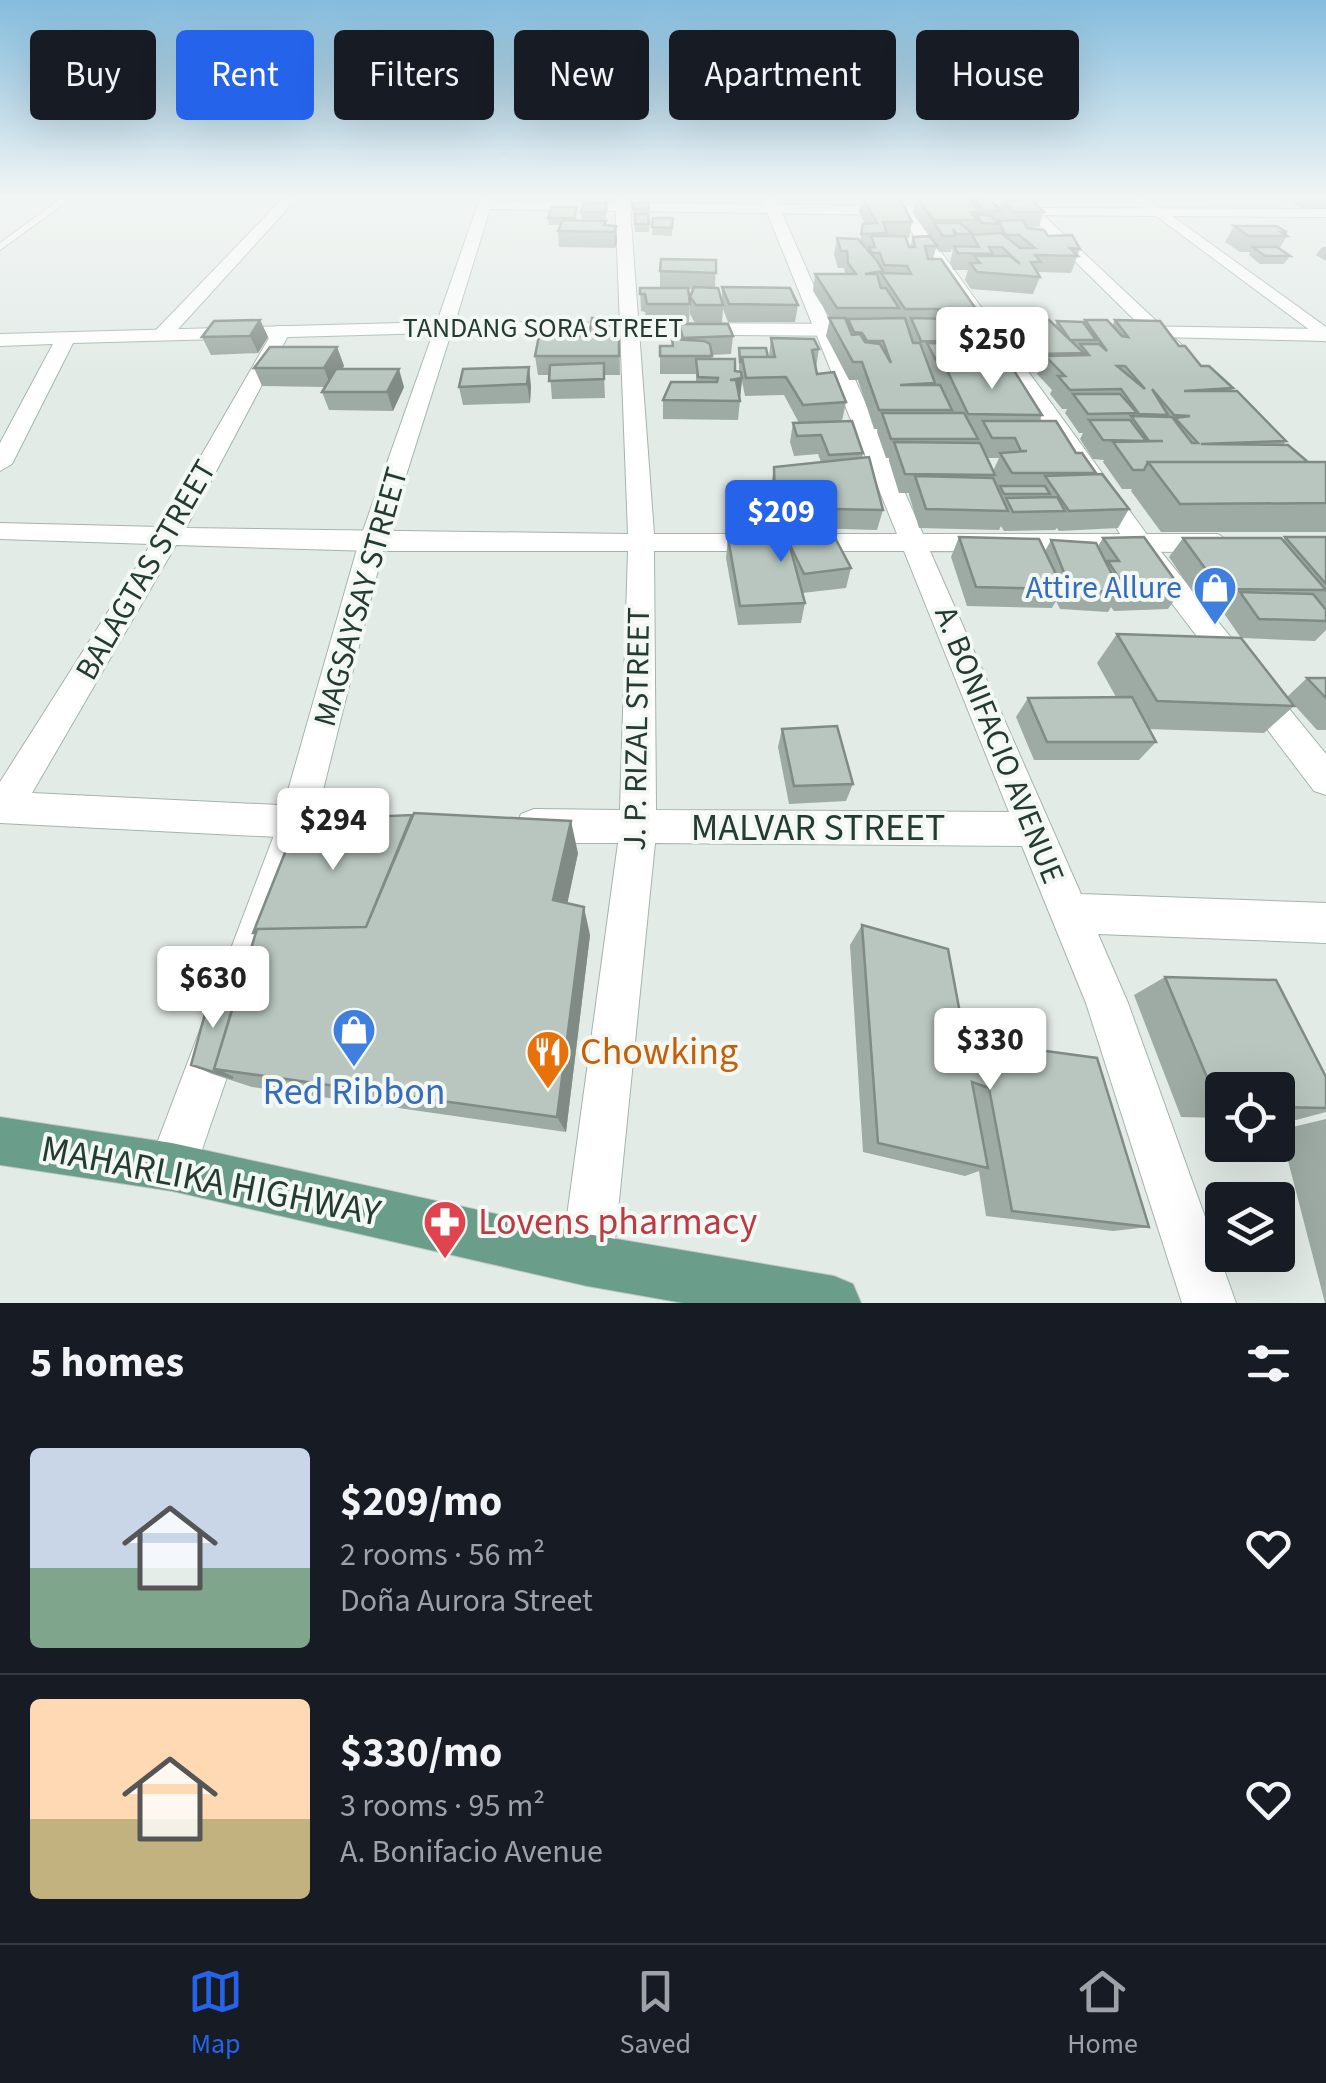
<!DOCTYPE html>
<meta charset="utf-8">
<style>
:root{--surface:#171b24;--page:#242831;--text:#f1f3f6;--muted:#9ea1a6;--line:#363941;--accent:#2563eb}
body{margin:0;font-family:"Source Sans 3",sans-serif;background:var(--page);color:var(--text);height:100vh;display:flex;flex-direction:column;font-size:38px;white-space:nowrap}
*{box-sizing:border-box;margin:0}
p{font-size:32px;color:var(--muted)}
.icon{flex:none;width:55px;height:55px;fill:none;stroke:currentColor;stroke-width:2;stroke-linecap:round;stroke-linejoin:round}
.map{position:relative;height:1303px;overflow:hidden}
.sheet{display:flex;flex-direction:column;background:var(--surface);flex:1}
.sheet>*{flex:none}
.hud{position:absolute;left:30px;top:30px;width:1268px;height:90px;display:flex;gap:20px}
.fabs{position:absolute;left:1205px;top:1072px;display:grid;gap:20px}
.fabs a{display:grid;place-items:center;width:90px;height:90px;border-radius:10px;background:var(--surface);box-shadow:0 10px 40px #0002;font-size:50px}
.price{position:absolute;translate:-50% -85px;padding:0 22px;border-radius:10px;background:#fff;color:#222;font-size:32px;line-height:65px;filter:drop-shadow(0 2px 5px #0008)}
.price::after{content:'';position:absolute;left:50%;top:60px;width:30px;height:22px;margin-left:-15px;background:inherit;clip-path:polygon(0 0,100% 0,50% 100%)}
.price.active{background:var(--accent);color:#fff}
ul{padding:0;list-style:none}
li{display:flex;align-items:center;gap:30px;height:250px;padding:0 30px}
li+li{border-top:2px solid var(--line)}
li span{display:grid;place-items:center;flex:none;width:280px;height:200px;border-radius:10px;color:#555}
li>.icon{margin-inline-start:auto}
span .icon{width:120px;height:120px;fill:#fffc;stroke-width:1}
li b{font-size:42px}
h2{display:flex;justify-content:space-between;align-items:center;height:120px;padding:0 30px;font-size:42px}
.pill{padding:0 35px;border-radius:10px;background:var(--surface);box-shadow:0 10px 40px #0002;font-size:35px;line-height:90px}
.pill.active{background:var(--accent);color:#fff}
.tabs{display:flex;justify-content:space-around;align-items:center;height:140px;border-top:2px solid var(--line);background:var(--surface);font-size:28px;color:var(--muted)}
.tabs a{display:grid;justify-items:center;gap:5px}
.tabs .active{color:var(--accent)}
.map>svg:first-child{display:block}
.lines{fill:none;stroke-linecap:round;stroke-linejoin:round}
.lane-casing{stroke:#a6b3ad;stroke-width:2}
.street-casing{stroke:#a6b3ad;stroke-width:2}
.secondary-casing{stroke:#a2b6ad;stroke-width:2}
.primary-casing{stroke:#c2c8c6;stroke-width:2}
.lane{fill:#fff;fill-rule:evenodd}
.street{fill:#fff;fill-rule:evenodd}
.secondary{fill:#fff;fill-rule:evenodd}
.primary{fill:#6b9d8b;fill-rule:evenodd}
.wall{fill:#9eaaa4;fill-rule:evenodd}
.shaded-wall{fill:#818b86}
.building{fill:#b8c6bf;stroke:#818b86;stroke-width:2.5;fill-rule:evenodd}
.labels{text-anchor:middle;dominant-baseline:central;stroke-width:8;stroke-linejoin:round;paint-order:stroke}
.far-street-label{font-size:28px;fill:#243b32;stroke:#f3f8f5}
.street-label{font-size:32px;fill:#243b32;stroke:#f3f8f5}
.shop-label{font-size:32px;fill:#366cbe;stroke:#f3f8f5;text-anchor:end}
.near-street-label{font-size:38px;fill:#243b32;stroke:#f3f8f5}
.near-food-label{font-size:38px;fill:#c56008;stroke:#f3f8f5;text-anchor:start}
.near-shop-label{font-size:38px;fill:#366cbe;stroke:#f3f8f5}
.near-health-label{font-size:38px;fill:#be3a42;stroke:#f3f8f5;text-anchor:start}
</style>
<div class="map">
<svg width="1326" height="1303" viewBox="0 0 1326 1303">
<rect width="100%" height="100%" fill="#e3ebe7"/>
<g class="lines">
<defs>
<path id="lane" d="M66,195H76L0,250V243Z"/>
<path id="street" d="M286,195H300L170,338H156V330Z
M615,195H629L654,534H897L760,195H774L923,534H1218L1231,543L1218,552L930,551L1081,894L1326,903V943L1098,934L1128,1003L1236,1303H1182L1086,1003L1022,846L655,843L613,1260L605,1278L587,1286L569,1278L561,1260L618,843H534L521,838L516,826L521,814L534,809L620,810L628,551H372L176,545L32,793L318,807L331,811L336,823L331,835L318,839L0,823V782L151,544L0,539V523L160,527L276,326H288L291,330L186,528L628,534ZM654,551H904L1009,812L656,810Z
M1008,195H1022L1183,346V354H1169Z
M1128,195H1143L1326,327V342Z"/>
<path id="secondary" d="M481,195H495L493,201L894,206L888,198L900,195L908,206L957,208L959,211L952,215H914L1148,536L1326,754V795L1314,791L1130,548L900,215L490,209L455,322L868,324L877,330L868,336L451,333L385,542L315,822L196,1167L189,1184L172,1191L155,1184L148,1167L279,822L359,542L433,333L73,343L12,464L0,471V443L53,344L0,346V334L437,322Z
M998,208L1326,209V217L1003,215L996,211Z
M1129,326L1326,329V341L1122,336L1120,332Z"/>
<path id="primary" d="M0,1117L172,1143L587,1234L834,1276L853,1284L861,1303H683L587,1286L172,1191L0,1165Z"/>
</defs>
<use href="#lane" class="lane-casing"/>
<use href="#street" class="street-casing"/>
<use href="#secondary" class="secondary-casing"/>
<use href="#primary" class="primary-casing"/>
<use href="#lane" class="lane"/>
<use href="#street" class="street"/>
<use href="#secondary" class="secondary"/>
<use href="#primary" class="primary"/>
</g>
<path class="wall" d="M1287,195H1326V208H1301L1285,199Z
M862,197L912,222L909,238H906L909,247H910L913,237L929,236L913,213L916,198L971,202L972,199L999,209L1002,201L1044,212L1039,227H1027L1080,249L1071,273L1038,272L1040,277L1033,294L971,289L965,280L968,270H953L950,262L953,250L951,249V252H939L936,248L933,259L976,309L972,320L997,342L996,345L1014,365L1012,369L1042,415L1039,421L1076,453L1096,473L1095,475L1129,509L1118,528L1059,531L1057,528L1055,530L1004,531L1001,526L999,530L919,528L909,495V493H899L889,461V458H886L877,432L878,429H874L858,380H849L826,336L830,318L813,291L815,274H845L844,268H838L834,254L837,238L860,241L863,224H865L859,212ZM987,458H999L993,471Z
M632,203L649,209V232H635V217H633Z
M577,207L576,220L606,221V225L616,226L617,242L615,248L559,247L558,231L560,225H549L548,218Z
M608,209L605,220L582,219L581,212Z
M653,218H673L672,236L652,235Z
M1234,226L1287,232L1286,235L1287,236L1279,249L1290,256L1284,264H1260L1249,255L1250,252H1240L1225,242Z
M1322,247H1326V261L1316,255Z
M716,260L715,287L722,300V287L798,305L795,322H728L723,309L722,323H695L690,314V297L693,289H688L690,304L689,322L647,321L645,312L641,311L640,288H660V271Z
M619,319L620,375H604L605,398L552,399L550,375H538L535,356L589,336Z
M260,320L268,337L258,353L211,355L202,337Z
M1006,320H1049L1055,326L1057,321L1083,323L1085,320H1107L1112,326L1115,320L1160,321L1179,346H1185L1201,366H1209L1233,388L1231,391H1237L1286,441L1283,445H1288L1308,462H1326V532H1161L1131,491L1132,489H1122L1103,462L1104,460L1093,459L1080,439L1083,433H1079L1065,413L1067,409H1062L1050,394L1052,390L1037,374L1038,372H1032L999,338Z
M679,324L733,336L731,354L712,355L711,359L735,371H739V348L769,357L771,338L819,349L816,368L817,374L846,402L842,421L863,453L862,458L883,510L877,530L773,527L771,487L774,467L821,462L818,454L794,456L790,442L793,423H799L784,395L745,396L742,381L738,420L663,419V400L696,382V374H660V346H672V339L679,340Z
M337,347L344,366L342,369L404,387L393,411L329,410L322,392L325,387L262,386L254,368Z
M463,369L531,386L530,403L463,405L459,387Z
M832,532L851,568L846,588L802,593L805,603L801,623L738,625L726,558L728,538Z
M959,537L1045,551L1051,540L1098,546L1103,538L1182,590L1168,609L1114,611L1111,607L1108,612L1060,609L1056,601L1052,608L967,606L951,557Z
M1285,537H1326V630L1315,641L1241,638L1223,612L1226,609H1204L1169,557L1183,538L1283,540Z
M1117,634L1287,697L1307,678H1326V730H1317L1288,698L1294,706L1264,733L1149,729L1156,742L1139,760H1034L1016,717L1028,698L1116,697L1097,663Z
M782,729L853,784L846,801L789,804L778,747Z
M578,853L567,903L590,935L566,1132L252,1087L212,1074L191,1065L236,996L255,935L253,933Z
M862,925L965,1040L1149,1227L1113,1231L986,1216L979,1171L965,1176L863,1152L850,945Z
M1165,977L1326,1077V1112L1296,1120H1278V1090H1222V1118L1181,1117L1134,995Z
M1326,1119V1303H1325L1280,1130Z"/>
<path class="shaded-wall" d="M616,226L617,242L615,248L614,232Z
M260,320L268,337L258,353L250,336Z
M337,347L344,366L331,387L324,368Z
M529,367L531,386L530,403L527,384Z
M399,369L404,387L393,411L387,392Z
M742,378L740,397L728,398L730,380Z
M571,821L578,853L562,929L553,900Z
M584,907L590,935L566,1132L557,1117Z"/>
<path class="building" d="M862,197L900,198L912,222H883L887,233L861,234L863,224L877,223Z
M916,198H968L980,212H971L977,220H934Z
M988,198L1001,210L985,211L972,199Z
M1032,200L1044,212H1013L1002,201Z
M607,202L605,212H581L584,204Z
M648,202L649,209H633L632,203Z
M552,207H577L574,218H548Z
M635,214H648L649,224H635Z
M977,214L991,216L998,224L982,223Z
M653,218H673L672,228L652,227Z
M563,220L606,221L604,225L616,226L614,232L558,231Z
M1023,220L1027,228L1044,230L1048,236L1072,235L1080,249L1070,248L1078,256L1035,255L1041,262H1031L1040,277L977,272L970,263H980L974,256H1010L1020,264L1002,247H989L993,254L958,253L954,246L979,247L972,235L1001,233L1020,248H1035L1019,235H1005L999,221Z
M934,223H960L973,234H957L953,229L955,236H943Z
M1234,226H1276L1287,232H1281L1287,236H1249Z
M871,236H905L909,247H915L913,237L930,236L937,246H925L928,259H941L976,309H905L881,273L911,274L907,266L884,265L880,253H872L869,247H875Z
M837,238L858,239L877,261L883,271L865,274H877L881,288H886L899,308H837L815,274H856L848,263L847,251H841Z
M1253,247H1277L1290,256H1265Z
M661,259L716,260V273L660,271Z
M694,287L718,288L723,305H696L690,297Z
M722,287L790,288L798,305L729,304Z
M640,288H688L690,304H647L645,294H640Z
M592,318L619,319V356H535L539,336H589Z
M829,318H845L852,335L860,334L865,342L880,344L891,363L883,341H867L862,333L854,332L848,319L905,318L913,343H920L935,383L900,385H940L952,410H879L862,362H853Z
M911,318L989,320L997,342L921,341Z
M260,320L250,336L202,337L214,321Z
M1006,320H1049L1084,353L1039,354Z
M1085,320H1107L1122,336L1128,337L1115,320L1160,321L1179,346H1185L1201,366H1209L1233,388L1184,391H1237L1286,441L1201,444L1288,445L1308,462H1148L1144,470H1133L1113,442L1163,441H1149L1131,416L1172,417L1192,443H1198L1175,418L1190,416L1174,415L1152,389L1168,415L1139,414L1121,389L1070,390L1058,376H1065L1045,356L1089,355L1080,344H1099L1107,351ZM1117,366H1125L1145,389Z
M1057,321L1083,322L1096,340H1070Z
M679,324H728L733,336L683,338Z
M771,338L814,339L819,349L812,350L817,374L834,372L846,402L803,405L786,377L746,378L742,357H775Z
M672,339L704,341L710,344L712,356H660V346H673Z
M927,343L1002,345L1014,365L937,362Z
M270,347H337L324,368H254Z
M739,348H766L768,357H742V362H740Z
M696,359H735V371L741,372L742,378L730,380H736L740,401L663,400L671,382H717L718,378L698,377Z
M604,363V379L549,381L550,365Z
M529,367L527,384L459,387L463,369Z
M946,368L1013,369L1042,415L968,414Z
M336,369H399L387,392H322Z
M1073,394H1120L1137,413L1088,414Z
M882,413H964L978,439H891Z
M1089,420H1130L1146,441L1103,440Z
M852,421L863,453L829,455L821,435L797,436L793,423Z
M983,421H1056L1076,453H1082L1096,473H1012L1000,453L1027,451H1021L1015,438H992Z
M894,442L980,443L995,475L905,474Z
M869,457L883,510L775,508L774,467Z
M1148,462H1326V503L1180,504Z
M1102,474L1129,509L1069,511L1045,476Z
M915,476L993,478L1008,511L926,509Z
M1000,486H1045L1050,494H1004Z
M1057,497L1065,511L1013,512L1006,498Z
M832,532L851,568L804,574L789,543L805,603L740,606L728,538Z
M959,537L1039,539L1063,589L976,587Z
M1144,537L1182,590L1127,591L1108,561H1119L1103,538Z
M1285,537H1326V584Z
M1183,538H1281L1326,590L1220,589Z
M1051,540L1096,543L1121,592L1071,590Z
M1240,592L1313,594L1326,610V621L1259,619Z
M1117,634L1241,638L1294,706L1157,701Z
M1307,678H1326V698Z
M1132,697L1156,742H1047L1028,698Z
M837,726L853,784L794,786L782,729Z
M414,813L571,821L553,900L584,907L557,1117L214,1069L257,929L366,927Z
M412,815L366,927L257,929L256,933H253L298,820Z
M862,925L948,949L965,1040L1097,1058L1149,1227L1012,1211L989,1088L972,1082L988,1168L878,1143Z
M1165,977L1276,980L1326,1077V1108L1278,1107V1090H1222V1106H1219Z
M211,992L236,996L214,1069L233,1078L191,1065Z"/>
<linearGradient id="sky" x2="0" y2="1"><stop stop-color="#84bcdd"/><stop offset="0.52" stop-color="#f2f6f4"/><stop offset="1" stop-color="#f2f6f4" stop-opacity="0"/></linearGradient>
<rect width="1326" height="378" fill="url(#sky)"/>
<defs>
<symbol id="shop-pin" viewBox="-11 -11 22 30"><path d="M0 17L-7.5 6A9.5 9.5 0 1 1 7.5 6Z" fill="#3f7fe0" stroke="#f3f8f5"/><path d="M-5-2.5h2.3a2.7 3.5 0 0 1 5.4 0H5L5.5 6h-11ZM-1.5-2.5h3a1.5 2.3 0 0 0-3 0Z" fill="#fff"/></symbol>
<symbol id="restaurant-pin" viewBox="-11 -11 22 30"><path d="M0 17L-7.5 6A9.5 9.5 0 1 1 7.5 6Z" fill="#e8710a" stroke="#f3f8f5"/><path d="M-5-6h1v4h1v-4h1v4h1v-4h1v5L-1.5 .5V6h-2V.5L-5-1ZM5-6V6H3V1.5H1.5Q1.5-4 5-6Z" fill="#fff"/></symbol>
<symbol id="pharmacy-pin" viewBox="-11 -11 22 30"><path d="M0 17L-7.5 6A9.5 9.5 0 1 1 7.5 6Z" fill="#e0444e" stroke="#f3f8f5"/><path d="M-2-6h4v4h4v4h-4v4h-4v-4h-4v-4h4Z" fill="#fff"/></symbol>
</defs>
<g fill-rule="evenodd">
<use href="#shop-pin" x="1190" y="563" width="50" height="68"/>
<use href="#shop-pin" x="329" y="1005" width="50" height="68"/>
<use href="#restaurant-pin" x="523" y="1027" width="50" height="68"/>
<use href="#pharmacy-pin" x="420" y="1197" width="50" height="68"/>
</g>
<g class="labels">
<g class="far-street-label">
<text x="543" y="328">TANDANG SORA STREET</text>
</g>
<g class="street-label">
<text transform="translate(146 570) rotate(-60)">BALAGTAS STREET</text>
<text transform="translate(361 597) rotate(-74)">MAGSAYSAY STREET</text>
<text transform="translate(637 729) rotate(-89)">J. P. RIZAL STREET</text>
<text transform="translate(999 745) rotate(68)">A. BONIFACIO AVENUE</text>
</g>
<g class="shop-label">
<text x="1182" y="588">Attire Allure</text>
</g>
<g class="near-street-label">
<text x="818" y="828">MALVAR STREET</text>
<text transform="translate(211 1181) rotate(11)">MAHARLIKA HIGHWAY</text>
</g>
<g class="near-food-label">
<text x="580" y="1052">Chowking</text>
</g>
<g class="near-shop-label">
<text x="354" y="1092">Red Ribbon</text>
</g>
<g class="near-health-label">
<text x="478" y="1222">Lovens pharmacy</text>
</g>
</g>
</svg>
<div class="fabs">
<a><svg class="icon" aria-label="locate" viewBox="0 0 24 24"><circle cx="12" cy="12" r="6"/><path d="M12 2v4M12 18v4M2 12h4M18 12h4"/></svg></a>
<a><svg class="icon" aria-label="layers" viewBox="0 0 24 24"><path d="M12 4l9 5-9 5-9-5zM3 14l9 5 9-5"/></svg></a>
</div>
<b class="price" style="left:992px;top:392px">$250</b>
<b class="price active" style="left:781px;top:565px">$209</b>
<b class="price" style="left:333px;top:873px">$294</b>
<b class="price" style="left:213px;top:1031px">$630</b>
<b class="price" style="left:990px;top:1093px">$330</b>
<div class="hud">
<a class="pill">Buy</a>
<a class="pill active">Rent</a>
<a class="pill">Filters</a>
<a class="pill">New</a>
<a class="pill">Apartment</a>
<a class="pill">House</a>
</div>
</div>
<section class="sheet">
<h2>5 homes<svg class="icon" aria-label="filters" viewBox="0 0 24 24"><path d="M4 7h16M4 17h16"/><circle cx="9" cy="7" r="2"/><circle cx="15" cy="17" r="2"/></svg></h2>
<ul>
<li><span style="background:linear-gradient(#c9d6e8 60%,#7fa58c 0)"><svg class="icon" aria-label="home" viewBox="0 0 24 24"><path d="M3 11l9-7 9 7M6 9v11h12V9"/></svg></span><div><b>$209/mo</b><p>2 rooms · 56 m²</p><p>Doña Aurora Street</p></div><svg class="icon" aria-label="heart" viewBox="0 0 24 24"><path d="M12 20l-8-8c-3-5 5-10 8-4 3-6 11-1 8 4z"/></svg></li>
<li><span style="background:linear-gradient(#ffd9b3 60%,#c2b280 0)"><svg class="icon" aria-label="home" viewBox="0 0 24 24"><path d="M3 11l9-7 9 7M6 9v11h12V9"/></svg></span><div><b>$330/mo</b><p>3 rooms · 95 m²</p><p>A. Bonifacio Avenue</p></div><svg class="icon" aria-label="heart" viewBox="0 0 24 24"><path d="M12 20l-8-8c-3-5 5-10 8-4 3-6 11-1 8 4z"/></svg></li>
</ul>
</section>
<nav class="tabs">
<a class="active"><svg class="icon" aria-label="map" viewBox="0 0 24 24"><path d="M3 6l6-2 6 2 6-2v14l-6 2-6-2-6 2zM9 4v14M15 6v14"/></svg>Map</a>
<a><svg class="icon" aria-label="saved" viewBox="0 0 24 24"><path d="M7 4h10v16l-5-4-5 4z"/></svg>Saved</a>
<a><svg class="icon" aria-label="home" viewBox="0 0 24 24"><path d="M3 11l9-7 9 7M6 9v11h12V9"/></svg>Home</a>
</nav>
